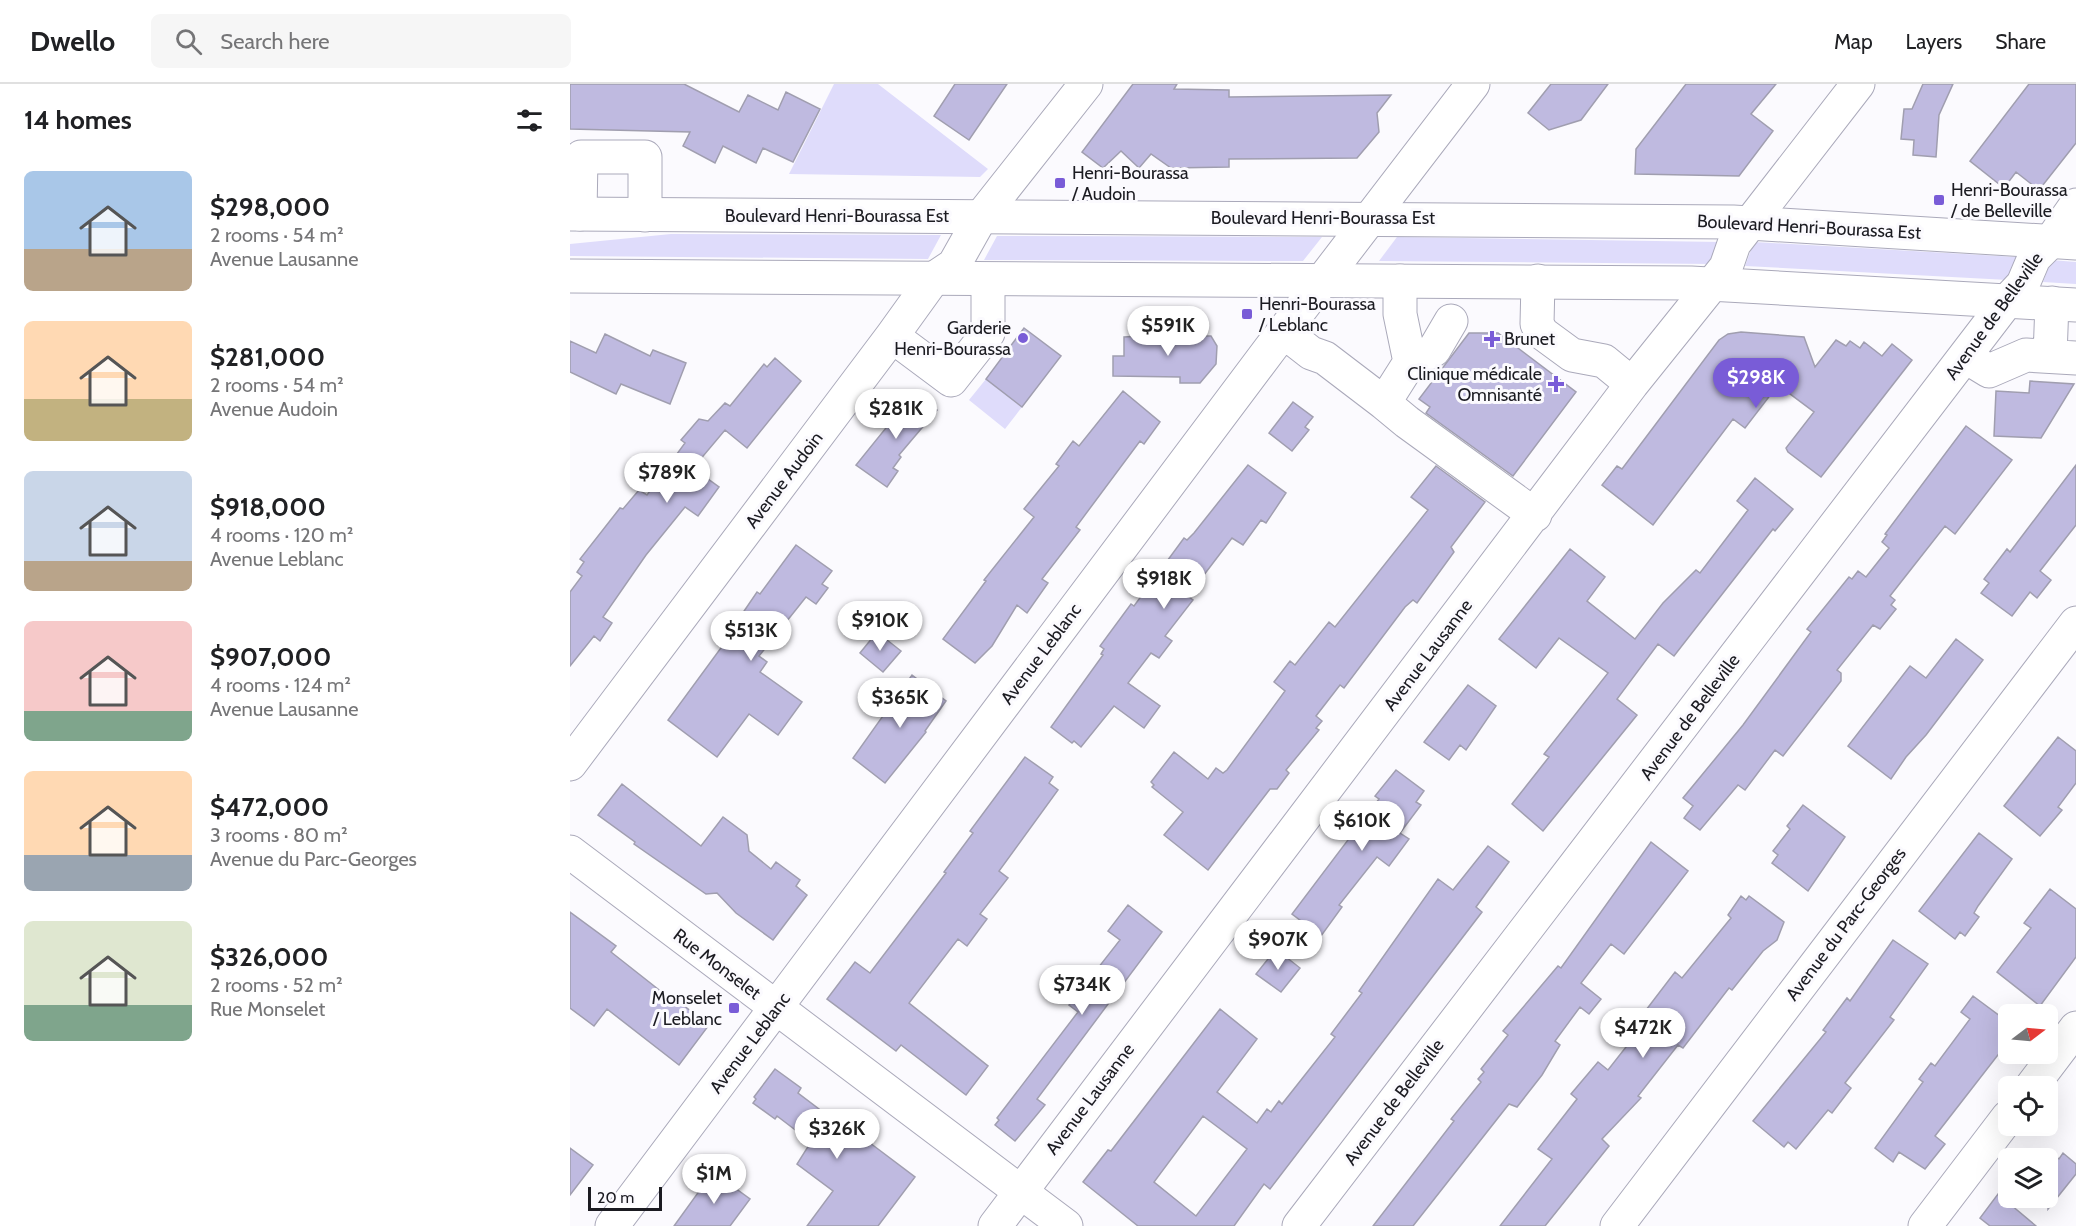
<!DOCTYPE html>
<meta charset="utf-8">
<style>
:root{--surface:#fff;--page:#f6f6f6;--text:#202124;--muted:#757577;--line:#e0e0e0;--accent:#795cd7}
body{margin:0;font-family:Cabin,sans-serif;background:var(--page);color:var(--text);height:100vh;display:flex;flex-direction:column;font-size:22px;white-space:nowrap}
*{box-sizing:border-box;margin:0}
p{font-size:20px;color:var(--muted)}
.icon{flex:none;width:33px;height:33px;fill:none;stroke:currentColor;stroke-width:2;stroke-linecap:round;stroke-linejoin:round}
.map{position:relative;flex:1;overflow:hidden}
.details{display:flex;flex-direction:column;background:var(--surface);width:570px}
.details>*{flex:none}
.needle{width:39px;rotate:74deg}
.controls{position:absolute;left:1428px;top:920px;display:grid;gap:12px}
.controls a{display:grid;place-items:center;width:60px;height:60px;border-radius:9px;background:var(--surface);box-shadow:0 6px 24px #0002;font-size:30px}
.scale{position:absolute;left:18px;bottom:15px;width:74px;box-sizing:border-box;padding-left:6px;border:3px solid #1b1b21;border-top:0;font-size:16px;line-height:21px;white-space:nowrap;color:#1b1b21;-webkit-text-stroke:4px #fbfafe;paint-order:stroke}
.price{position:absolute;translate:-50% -51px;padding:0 14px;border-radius:21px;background:#fff;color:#222;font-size:20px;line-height:39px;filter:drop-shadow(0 2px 3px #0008)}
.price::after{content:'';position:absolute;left:50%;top:36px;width:18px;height:14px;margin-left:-9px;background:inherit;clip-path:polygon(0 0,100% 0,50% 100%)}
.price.on{background:var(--accent);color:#fff}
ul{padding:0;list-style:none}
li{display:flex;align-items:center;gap:18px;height:150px;padding:0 24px}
li span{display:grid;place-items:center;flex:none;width:168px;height:120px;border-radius:9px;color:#555}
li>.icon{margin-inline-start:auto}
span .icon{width:72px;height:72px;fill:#fffc;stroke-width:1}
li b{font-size:26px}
h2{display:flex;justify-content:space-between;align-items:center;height:72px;padding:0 24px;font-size:26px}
header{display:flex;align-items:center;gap:36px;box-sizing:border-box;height:84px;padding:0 30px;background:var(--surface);border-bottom:2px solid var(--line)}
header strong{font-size:28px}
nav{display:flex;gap:33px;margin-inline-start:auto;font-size:21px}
.search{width:420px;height:54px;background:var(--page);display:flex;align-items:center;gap:15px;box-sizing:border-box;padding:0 21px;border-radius:9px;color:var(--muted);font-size:22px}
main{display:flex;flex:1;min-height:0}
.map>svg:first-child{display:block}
.green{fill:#dfdcfb}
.building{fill:#bfbae0;stroke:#a09eaf;stroke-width:1.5;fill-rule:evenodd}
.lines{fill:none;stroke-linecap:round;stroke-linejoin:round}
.minor-casing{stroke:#aaa9ba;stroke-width:35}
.major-casing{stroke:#aaa9ba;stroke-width:35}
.minor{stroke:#fff;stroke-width:33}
.major{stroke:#fff;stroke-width:33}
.poi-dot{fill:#795cd7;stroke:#fbfafe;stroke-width:2}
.labels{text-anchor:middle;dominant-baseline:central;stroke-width:6;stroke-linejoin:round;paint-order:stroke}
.poi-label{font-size:18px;fill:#1b1b21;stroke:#fbfafe;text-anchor:start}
.street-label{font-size:18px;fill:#1b1b21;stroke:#fbfafe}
</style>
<header>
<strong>Dwello</strong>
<div class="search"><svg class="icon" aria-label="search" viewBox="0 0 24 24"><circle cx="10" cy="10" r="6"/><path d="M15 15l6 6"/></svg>Search here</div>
<nav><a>Map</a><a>Layers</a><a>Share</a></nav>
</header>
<main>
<section class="details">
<h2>14 homes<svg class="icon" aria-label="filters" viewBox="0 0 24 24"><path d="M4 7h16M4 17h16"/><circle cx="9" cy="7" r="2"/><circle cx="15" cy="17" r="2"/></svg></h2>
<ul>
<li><span style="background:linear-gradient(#a9c7e8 65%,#b9a48a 0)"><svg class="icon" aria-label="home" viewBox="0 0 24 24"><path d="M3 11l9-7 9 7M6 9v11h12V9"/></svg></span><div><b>$298,000</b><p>2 rooms · 54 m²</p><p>Avenue Lausanne</p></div></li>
<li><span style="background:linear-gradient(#ffd9b3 65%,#c2b280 0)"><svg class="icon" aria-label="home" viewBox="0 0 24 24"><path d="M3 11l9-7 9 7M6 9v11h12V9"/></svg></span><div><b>$281,000</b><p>2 rooms · 54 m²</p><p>Avenue Audoin</p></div></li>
<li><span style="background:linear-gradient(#c9d6e8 75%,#b9a48a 0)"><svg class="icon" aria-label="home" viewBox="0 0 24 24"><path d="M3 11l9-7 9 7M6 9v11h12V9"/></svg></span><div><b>$918,000</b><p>4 rooms · 120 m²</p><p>Avenue Leblanc</p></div></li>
<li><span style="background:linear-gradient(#f6c9c9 75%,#7fa58c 0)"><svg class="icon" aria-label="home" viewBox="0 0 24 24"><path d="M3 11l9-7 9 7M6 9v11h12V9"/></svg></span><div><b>$907,000</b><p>4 rooms · 124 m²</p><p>Avenue Lausanne</p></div></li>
<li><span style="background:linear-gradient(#ffd9b3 70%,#9aa5b1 0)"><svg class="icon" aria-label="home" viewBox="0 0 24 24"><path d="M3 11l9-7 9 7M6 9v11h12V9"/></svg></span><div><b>$472,000</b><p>3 rooms · 80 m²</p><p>Avenue du Parc-Georges</p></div></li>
<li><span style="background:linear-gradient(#dfe7d0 70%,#7fa58c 0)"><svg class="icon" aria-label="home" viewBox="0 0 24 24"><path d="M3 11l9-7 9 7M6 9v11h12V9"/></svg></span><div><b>$326,000</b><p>2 rooms · 52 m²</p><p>Rue Monselet</p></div></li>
</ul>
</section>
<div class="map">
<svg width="1506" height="1142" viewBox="0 0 1506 1142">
<rect width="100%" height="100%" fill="#fbfafe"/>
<path class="green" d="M264,0H308L418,85L410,93L219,90Z
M101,150L371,151L358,175L0,172V160Z
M427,152L752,153L733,177L414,176Z
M827,153L1151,158L1142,180L809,177Z
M1184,158L1447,173L1438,196L1175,182Z
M1481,176L1506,178V200L1473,198Z
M416,295L452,323L435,345L399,316Z"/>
<path class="building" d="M0,0H114L169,28L178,11L208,26L216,8L250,25L223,78L193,64L186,79L153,62L145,79L113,62L120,48L0,45Z
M385,0H437L399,56L364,32Z
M563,0H607L604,5L659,6V13L821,11L807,29L809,48L787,74L659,75V83L601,84L581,70L569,84L551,67L533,84L512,68Z
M981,0H1038L1011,36L979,46L958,29Z
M1116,0H1206L1181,30L1203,47L1169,92L1065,90L1066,65Z
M1353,0H1383L1369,31L1366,73L1343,71L1344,56L1331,55L1334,25H1342Z
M1459,0H1506V59L1469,106L1446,88L1434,104L1400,77Z
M454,244L491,272L452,323L416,295Z
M610,246L632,247V252H641L647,262L646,280L630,299H610V293L543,292V272H554V253L610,250Z
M1171,248L1234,253L1245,283L1266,256L1276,262L1280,257L1290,264L1294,258L1312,272L1322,260L1342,276L1251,393L1218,368L1216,364L1244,328L1208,301L1175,344L1163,335L1083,441L1032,401L1047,382L1052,385L1149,256L1158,250Z
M899,249H928L1006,308L943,392L856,329L860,323L849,315Z
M35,250L80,272L83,266L116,279L100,320L51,300L46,310L0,288V257L26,269Z
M205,274L231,297L177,364L155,346L123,384L149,403L128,432L115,423L76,471L33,533L42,539L30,557L24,552L0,582V508L12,492L7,488L14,478L10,475L50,424L53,425L69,406L77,411L115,359L111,356L129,335L138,337L155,319L160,322L194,280L197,283Z
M1460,297L1504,300L1471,354L1424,352L1426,307L1459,309Z
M553,307L590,338L574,360L570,357L506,443L510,446L472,495L478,499L457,529L447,521L422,562L405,579L373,555L416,497L414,496L464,433L454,425L489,382L486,380L503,357L509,362Z
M345,308L367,326L329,371L331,373L323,384L328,387L317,403L286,381Z
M723,318L743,333L735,343L739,346L722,367L699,349Z
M1396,342L1442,376L1385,450L1375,442L1320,512L1325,516L1321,521L1326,525L1310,545L1303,541L1267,586L1271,589V597L1213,672L1205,666L1175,706L1168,701L1130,746L1114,734L1123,722L1113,714L1173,641L1241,548L1237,545L1279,493L1282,495L1288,487L1296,493L1319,464L1312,458L1317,451L1315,450Z
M678,381L716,409L696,439L691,436L673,461L662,454L624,504L619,513L623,516L595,552L602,557L589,574L581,569L558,599L590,622L574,644L544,622L511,663L504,657L502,659L481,643L533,571L531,570L534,565L530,562L561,520L564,522L614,454L617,456L624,449Z
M1506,381V441L1470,487L1481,496L1467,514L1460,508L1442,532L1411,509L1419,499L1414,495L1437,465L1440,468Z
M866,382L915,418L881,463L884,468L847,519L843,516L835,523L774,604L770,601L746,632L752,637L746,644L749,646L716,686L719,689L707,705H700L638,786L594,751L613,728L582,703L584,701L581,698L604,668L638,695L646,684L653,689L657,686L715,607L704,598L720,577L725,581L759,538L765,543L858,426L841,413Z
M1185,394L1223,425L1205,447L1203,445L1104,572L1088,560L1047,615L1067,631L973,747L942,720L979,673L974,670L1038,589L989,554L966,584L929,555L1000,465L1035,493L1017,517L1065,555L1093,519L1126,486L1130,489L1178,426L1167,417Z
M226,461L262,487L252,500L258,504L246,520L236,513L189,572L197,578L190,588L232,618L208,651L179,630L147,673L98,636L170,538L168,536L187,508L190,510Z
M307,548L331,567L313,588L290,569Z
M1386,555L1413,576L1356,651L1336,673L1321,695L1278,662L1340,582L1356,594Z
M342,591L376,617L355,647L356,648L315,699L283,674Z
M898,601L926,622L896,666L890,661L879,676L854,658Z
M1488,653L1506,667V699L1488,723L1492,726L1470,752L1434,722Z
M455,673L483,693L479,699L488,706L429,787L438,794L410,830L417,835L397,862L388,855L339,919L418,982L396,1011L331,961L326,967L257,915L285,878L300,889L376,789L374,788L403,749L400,747Z
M826,686L854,707L846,718L851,721L830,749L839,755L819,782L807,773L769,821L772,823L751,852L722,830L809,715L805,712Z
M52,700L131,762L153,733L177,751L179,767L201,785L206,778L230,796L226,802L237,811L203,856L166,829L147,809L136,810L64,760L65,758L28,731Z
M1233,721L1275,753L1238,807L1202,779L1208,771L1203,767L1220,745L1217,742Z
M1409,749L1442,775L1408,822L1404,829L1409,833L1395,852L1390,848L1385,855L1349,827Z
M1081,758L1118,787L1054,870L1041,860L1011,899L1031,915L1019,930L1010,923L985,957L990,961L972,991L947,1023L939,1020L843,1142H803L884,1037L881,1035L911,998L908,995L914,988L911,985L938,951L933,947L988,882L991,884Z
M918,762L939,778L906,823L912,828L700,1105L694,1100L664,1142H568L513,1098L538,1066L541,1067L650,925L687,955L647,1008L687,1039L697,1025L701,1028L709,1017L712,1020L765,953L761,950L792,909L789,907L868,795L883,806ZM633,1032L677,1065L626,1132L584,1098Z
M1480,805L1506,825V873L1470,922L1427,888L1461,844L1454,839Z
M1171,812L1176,816L1179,812L1214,838L1207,856L1193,867L1162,906L1159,904L1113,964L1108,961L1068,1012L1071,1014L1032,1055L1039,1062L975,1142H930L982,1075L968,1065L1007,1015L1001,1010L1028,978L1038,986L1078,935L1073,930L1105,888L1112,894L1161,834L1158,831Z
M558,821L592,848L467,1015L475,1021L445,1057L425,1041L429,1036L427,1034L508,928L499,921L550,856L538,847Z
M0,828L46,862L41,868L107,920L109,918L139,941L109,981L37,925L24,942L0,924Z
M1323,856L1358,880L1320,933L1324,936L1275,999L1281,1004L1262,1029L1258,1026L1226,1065L1218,1058L1214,1063L1183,1037L1256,948L1253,946L1277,914L1280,917Z
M706,865L730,884L711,908L686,890Z
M1403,912L1438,938V958L1365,1052L1375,1060L1355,1085L1329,1068L1323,1078L1305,1064L1353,998L1349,995L1361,979L1365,982L1400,935L1391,928Z
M205,985L231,1004L228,1009L298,1062L300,1059L345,1093L308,1142H237L263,1107L227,1080L241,1058L207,1032L205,1035L183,1019L186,1015L184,1013Z
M0,1064L23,1081L0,1111Z
M1478,1066L1489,1075L1493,1069L1506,1080V1090L1478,1125Z
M143,1088L180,1115L160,1142H104Z
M1428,1110L1466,1142H1420L1410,1134Z"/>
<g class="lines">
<defs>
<path id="minor" d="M10,130L11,73H75V131
M968,197L967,240L972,249L1002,271L1034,277L1062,300
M714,248L741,269L755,274L814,319L840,278L830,230V197
M322,252L381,296L418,249V196
M1480,272L1482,219
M1396,273L1419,287L1456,271L1506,274
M840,278L864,266L881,237
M814,319L837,338L965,431
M0,680L322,252L363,195L384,181L411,133L516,0
M0,768L496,1142
M1462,1002L1506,944
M42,1142L700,265L903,0
M425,1142L1062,300L1156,183L1164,160L1288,0
M729,1142L1437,217L1453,200L1464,174L1481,157L1506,121
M1047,1142L1506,539
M1355,1142L1438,1033"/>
<path id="major" d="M0,130L1163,138L1506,159
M0,192L1121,199L1506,221"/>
</defs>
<use href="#minor" class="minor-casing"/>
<use href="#major" class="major-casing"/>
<use href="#minor" class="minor"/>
<use href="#major" class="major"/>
</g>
<g class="poi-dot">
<rect x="484" y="93" width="12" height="12" rx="3"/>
<rect x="1363" y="110" width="12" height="12" rx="3"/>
<rect x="671" y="224" width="12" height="12" rx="3"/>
<circle cx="453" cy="254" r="6"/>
<path d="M919 246h6v6h6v6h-6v6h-6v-6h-6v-6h6z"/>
<path d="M983 291h6v6h6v6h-6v6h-6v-6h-6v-6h6z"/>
<rect x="158" y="918" width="12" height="12" rx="3"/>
</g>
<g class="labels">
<g class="poi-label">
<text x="502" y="89">Henri-Bourassa<tspan x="502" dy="21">/ Audoin</tspan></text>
<text x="1381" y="106">Henri-Bourassa<tspan x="1381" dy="21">/ de Belleville</tspan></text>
<text x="689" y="220">Henri-Bourassa<tspan x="689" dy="21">/ Leblanc</tspan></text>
<text x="441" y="244" text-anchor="end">Garderie<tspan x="441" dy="21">Henri-Bourassa</tspan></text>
<text x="934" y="255">Brunet</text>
<text x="972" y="290" text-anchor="end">Clinique médicale<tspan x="972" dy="21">Omnisanté</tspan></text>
<text x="152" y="914" text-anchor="end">Monselet<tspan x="152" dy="21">/ Leblanc</tspan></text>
</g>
<g class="street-label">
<text x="267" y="132">Boulevard Henri-Bourassa Est</text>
<text x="753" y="134">Boulevard Henri-Bourassa Est</text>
<text transform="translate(1239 143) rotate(3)">Boulevard Henri-Bourassa Est</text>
<text transform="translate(1424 232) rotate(-54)">Avenue de Belleville</text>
<text transform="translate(214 396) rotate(-53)">Avenue Audoin</text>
<text transform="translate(471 570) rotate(-53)">Avenue Leblanc</text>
<text transform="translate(858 571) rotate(-53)">Avenue Lausanne</text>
<text transform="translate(1120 633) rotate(-53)">Avenue de Belleville</text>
<text transform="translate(1276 840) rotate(-53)">Avenue du Parc-Georges</text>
<text transform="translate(147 880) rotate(37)">Rue Monselet</text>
<text transform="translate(180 959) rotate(-53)">Avenue Leblanc</text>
<text transform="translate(520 1015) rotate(-53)">Avenue Lausanne</text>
<text transform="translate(824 1018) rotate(-53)">Avenue de Belleville</text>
</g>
</g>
</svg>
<div class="controls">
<a><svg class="needle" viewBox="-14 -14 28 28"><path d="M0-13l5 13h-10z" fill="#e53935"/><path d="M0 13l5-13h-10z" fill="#757577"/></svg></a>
<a><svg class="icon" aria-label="locate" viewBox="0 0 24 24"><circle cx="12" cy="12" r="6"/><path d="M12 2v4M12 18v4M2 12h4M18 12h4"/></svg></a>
<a><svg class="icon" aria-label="layers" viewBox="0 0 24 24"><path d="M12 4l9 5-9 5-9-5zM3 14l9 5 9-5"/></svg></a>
</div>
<div class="scale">20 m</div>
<b class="price" style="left:598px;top:273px">$591K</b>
<b class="price on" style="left:1186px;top:325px">$298K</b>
<b class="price" style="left:326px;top:356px">$281K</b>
<b class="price" style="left:97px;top:420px">$789K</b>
<b class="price" style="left:594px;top:526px">$918K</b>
<b class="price" style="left:310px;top:568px">$910K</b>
<b class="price" style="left:181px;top:578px">$513K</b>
<b class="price" style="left:330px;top:645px">$365K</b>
<b class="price" style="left:792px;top:768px">$610K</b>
<b class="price" style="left:708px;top:887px">$907K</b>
<b class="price" style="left:512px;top:932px">$734K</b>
<b class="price" style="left:1073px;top:975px">$472K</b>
<b class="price" style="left:267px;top:1076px">$326K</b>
<b class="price" style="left:144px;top:1121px">$1M</b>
</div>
</main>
